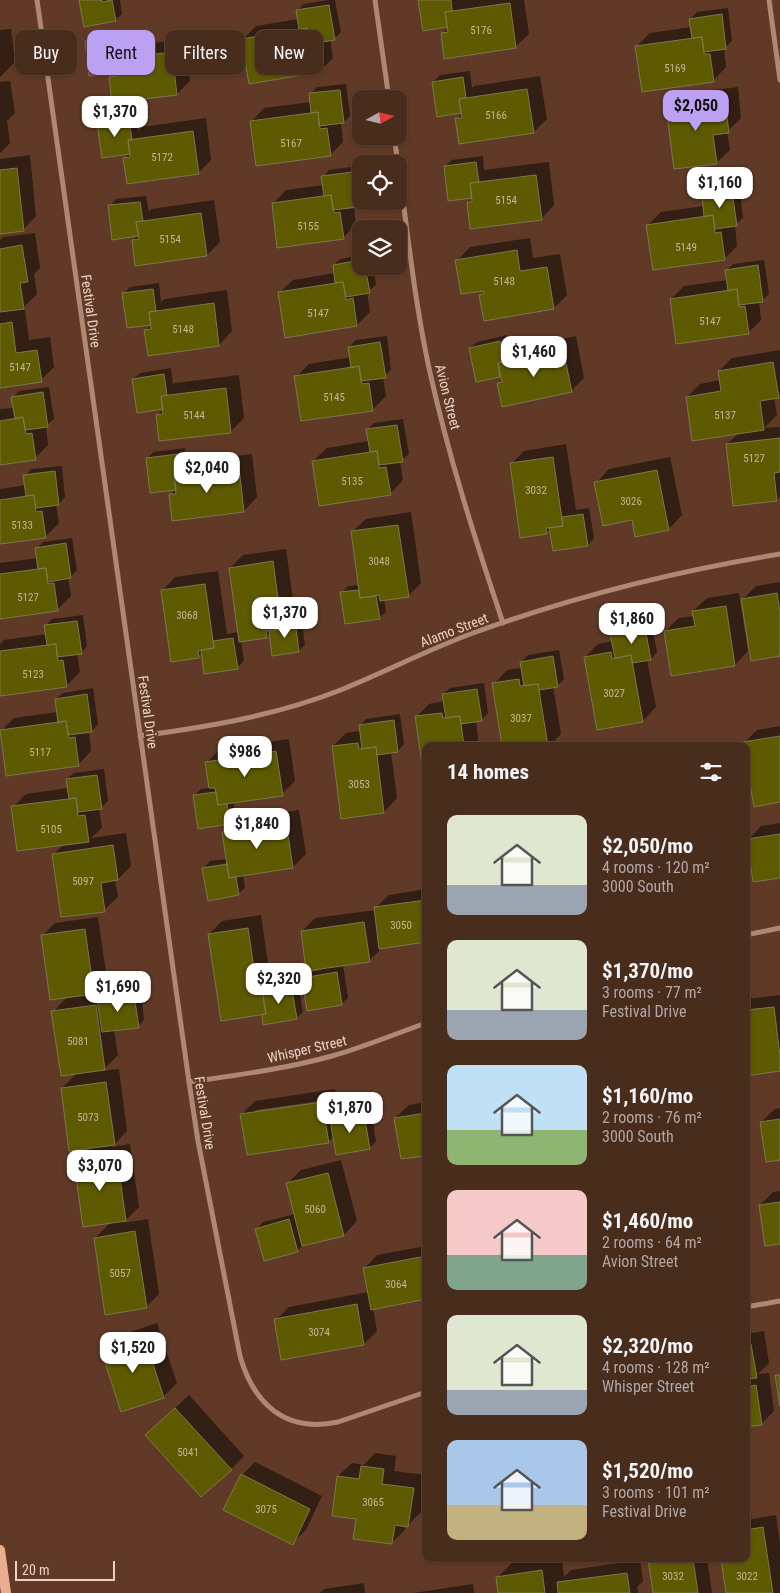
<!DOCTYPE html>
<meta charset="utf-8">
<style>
:root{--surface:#482c1c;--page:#523829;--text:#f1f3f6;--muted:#b1a7a3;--line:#60483b;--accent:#bca0f2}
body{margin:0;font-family:"Roboto Condensed",sans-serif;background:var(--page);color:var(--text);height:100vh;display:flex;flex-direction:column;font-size:19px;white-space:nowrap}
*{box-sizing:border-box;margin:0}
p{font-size:16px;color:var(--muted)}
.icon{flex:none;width:28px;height:28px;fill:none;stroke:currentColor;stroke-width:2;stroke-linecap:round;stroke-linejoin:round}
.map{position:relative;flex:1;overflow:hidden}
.details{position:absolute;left:422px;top:742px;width:328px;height:820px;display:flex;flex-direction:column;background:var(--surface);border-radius:10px;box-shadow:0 1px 4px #0004,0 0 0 1px var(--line)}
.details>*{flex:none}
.guide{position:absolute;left:15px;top:30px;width:332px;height:45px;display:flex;gap:10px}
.needle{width:32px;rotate:82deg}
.tools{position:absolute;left:352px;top:90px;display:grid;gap:10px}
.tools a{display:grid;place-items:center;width:55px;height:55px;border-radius:10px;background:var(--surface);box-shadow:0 1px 4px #0004,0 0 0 1px var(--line);font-size:25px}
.scale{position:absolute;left:15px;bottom:12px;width:100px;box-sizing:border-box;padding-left:5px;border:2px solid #e9d1c6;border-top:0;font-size:14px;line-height:18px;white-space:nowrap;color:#e9d1c6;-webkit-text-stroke:4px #603a26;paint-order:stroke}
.price{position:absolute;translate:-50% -42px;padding:0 11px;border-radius:10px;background:#fff;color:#222;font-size:16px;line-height:32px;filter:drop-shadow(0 1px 2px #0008)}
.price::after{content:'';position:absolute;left:50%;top:30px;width:15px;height:11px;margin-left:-8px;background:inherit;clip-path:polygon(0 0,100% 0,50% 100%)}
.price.active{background:var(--accent);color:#111}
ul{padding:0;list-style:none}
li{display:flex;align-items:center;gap:15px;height:125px;padding:0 25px}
li span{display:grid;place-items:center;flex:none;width:140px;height:100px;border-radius:10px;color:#555}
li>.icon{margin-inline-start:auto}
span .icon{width:60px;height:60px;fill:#fffc;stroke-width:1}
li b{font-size:21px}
h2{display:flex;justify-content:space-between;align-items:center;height:60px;padding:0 25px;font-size:21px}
.pill{padding:0 18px;border-radius:10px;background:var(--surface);box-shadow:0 1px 4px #0004,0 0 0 1px var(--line);font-size:18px;line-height:45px}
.pill.active{background:var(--accent);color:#111}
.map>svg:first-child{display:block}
.shadow{fill:#0007;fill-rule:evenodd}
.building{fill:#5e5a02;stroke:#7a794d}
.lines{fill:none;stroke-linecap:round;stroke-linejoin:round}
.minor{stroke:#af8875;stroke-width:5}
.secondary{stroke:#eaad8f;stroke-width:10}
.labels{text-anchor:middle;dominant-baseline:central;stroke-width:4.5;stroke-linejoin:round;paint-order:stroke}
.number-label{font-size:11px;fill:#c6b395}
.street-label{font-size:14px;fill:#e9d1c6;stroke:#603a26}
</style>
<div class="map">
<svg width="780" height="1593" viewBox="0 0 780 1593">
<rect width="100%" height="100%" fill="#603a26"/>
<path class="shadow" d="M80,0H120L122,14L115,20Z
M328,0H335L341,32L334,39H330L333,58L320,71L243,39L256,26L299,19L298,10L304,4Z
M420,0H524L529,34L515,47L442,34L450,26L424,29Z
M728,8L732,41L724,48L726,67L713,81L636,47L650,33L692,27L690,19L697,12Z
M11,29L15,62L0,77V30Z
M122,31L125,50L129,46L185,39L190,81L177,94L114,102L110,78L116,71L90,75L86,42L92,35Z
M470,71L472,88L474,86L540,76L547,119L534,132L456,119L464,112L438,116L433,82L440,75Z
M10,81L15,113L7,121L10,143L0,153V82Z
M346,84L350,116L344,122L341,123L343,142L330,155L251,122L264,108L311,102L310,94L317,87Z
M738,87L741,118L727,132L730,150L716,163L668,108L681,94Z
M135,113L138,132L142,127L206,118L211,160L198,173L125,158L130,153L99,124L105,117Z
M30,155L36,216L23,230L0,233V159Z
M483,156L484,170L549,162L554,205L541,219L468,203L475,196L445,166L452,160Z
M359,166L361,201L357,206H354L356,224L343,238L273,204L286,190L324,185L323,177L329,170Z
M739,185L743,218L735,225L737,246L724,259L648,225L661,212L704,206L703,195L709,189Z
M146,196L149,212L151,209L214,200L220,242L207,255L133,240L138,235L114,238L110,206L116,199Z
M35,233L40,268L34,274L37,294L21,310H25L29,340L50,337L54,367L41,380L0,386V240L3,237Z
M530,238L533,258L560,254L567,295L554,308L481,295L487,289L457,261L470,247Z
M361,255V266H373L376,285L367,292L370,312L357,325L286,336L279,293L293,280L335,273L334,265L340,259Z
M764,260L769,294L762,300L759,301L761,320L748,333L671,299L684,286L728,280L726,271L733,264Z
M159,283L161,302L164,299L227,290L232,331L219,345L146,330L153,323L123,294L130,287Z
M507,335L511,352L513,350L576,336L584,378L571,391L498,383L502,379L501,375L500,376L470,348L477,342Z
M387,336L391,370L383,377L386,396L373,409L296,377L309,364L351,357L349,347L356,340Z
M780,350V395L774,397L777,415L764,428L780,427V496L777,500L727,444L739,433L687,397L700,384L720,380L719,371L732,358Z
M171,368L173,385L175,383L239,375L244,418L231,431L157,416L165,408L133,379L140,373Z
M49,387L54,419L46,426L48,445L35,458L0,463V409L14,408L13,398L19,391Z
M403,419L409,454L400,461L403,480L390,494L313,461L327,448L369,441L367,430L374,423Z
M566,444L576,510L589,508L594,538L588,545L551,529L546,533L511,464L524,451Z
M185,448L186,464L189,462L252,454L257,497L244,511L173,519L170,495L177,488L147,458L154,452Z
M670,457L682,515L669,529L636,535L633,518L596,483L609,469Z
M62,466L65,497L59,504H56L59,523L46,536L0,543V489L26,485L25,476L31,469Z
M411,512L421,583L408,596L384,599L386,612L379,618L342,593L348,586L360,585L352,532L366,519Z
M72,538L77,570L71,577H68L71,596L57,610L0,618V563L38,558L37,549L43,542Z
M286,549L295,615H301L305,645L298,651L270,633L266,637L241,641L244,661L237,668L202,652L198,656L162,591L175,577L218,571L227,634L239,632L230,568L243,555Z
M780,582V655L743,599L756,586Z
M739,593L748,651L735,665L665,631L679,618L694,616L693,611L707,598Z
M83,615L87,646L81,653H77L80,672L66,686L0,695V644L4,640L47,634L46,625L52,619Z
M651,622L657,652L651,659L647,660L656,707L643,721L585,657L598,644L613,641L611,635L618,628Z
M559,650L564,679L557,686H553L561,734L549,746H504L494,684L507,670L522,668L521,662L528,655Z
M484,683L488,713L481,720L476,721L479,746H426V787L416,717L429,704L444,701L443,694L450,688Z
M93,688L98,724L92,731H89L91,751L78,765L1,731L14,718L58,712L56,699L63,693Z
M400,714L404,744L398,751L391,752L397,798L384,812L333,746L346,733L361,731L360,726L366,719Z
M780,726V801L746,746H744V743L757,730Z
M289,739L295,781L282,794L233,802L236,816L229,822L194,796L201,789L210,788L206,763L220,749Z
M104,769L108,801L102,807L99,808L102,828L91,838L126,833L131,866L118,879H115L118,897L104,910L54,854L64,844L13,807L26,794L68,788L67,779L74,773Z
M299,810L306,854L293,867L243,875L245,888L238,894L204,868L210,861L227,859L223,833L237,819Z
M780,823V876L748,840L761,826Z
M426,889V941L383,947L369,961L343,965L348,998L341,1004L303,978L309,972L322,970L302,931L315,918L376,910L375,908L389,895Z
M261,915L270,977L274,976L275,982L297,978L303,1012L296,1018L263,1016L266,1013L209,934L222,921ZM297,982L298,984L276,988V985Z
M98,917L107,979L92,995L141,988L144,1020L138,1026L114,1030L118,1055L102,1071L119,1069L127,1131L112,1147L130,1144L139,1207L123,1223L148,1219L159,1294L146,1307L95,1238L111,1222L75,1163L91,1147L62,1088L78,1072L53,1012L68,996L42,936L55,923Z
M780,995V1070L746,1074V999Z
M335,1089L339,1114L371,1108L376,1142L369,1148L334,1136L328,1142L242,1114L255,1101ZM328,1100L329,1102L255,1113V1110Z
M426,1102V1155L402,1158L395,1118L409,1105Z
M780,1108V1159L761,1122L775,1109Z
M341,1160L357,1221L344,1235L304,1245L297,1251L257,1229L263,1222L295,1214L287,1184L301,1170Z
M746,1176L750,1199L746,1203Z
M780,1191V1243L760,1205L773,1192Z
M426,1246V1298L373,1308L377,1331L364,1344L276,1320L289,1307L368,1292L364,1269L377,1255Z
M157,1323L177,1383L163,1397L103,1350L116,1337Z
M764,1331L769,1363L758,1374L769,1373L774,1411L761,1424L746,1426V1334Z
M189,1395L244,1456L231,1469L160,1422Z
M375,1453L396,1456L394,1471L426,1475L421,1512L407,1526L405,1525V1530L391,1543L357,1518L338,1476L352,1463L364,1465Z
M255,1462L322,1496L306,1530L292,1543L242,1475Z
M776,1515L780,1543V1593H728L722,1559H746V1520Z
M516,1559H562L564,1577L571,1570L640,1560L643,1581L637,1587L638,1593H500L498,1577Z
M649,1559H707L712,1593H654Z
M364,1583L365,1593H320L324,1589Z
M473,1584L474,1593H413Z"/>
<path class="building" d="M79,0H102V2L112,0L116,21L84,27Z
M418,0H451L452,11L445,12L447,27L423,31Z
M510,3L516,48L444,59L441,33L448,32L445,12Z
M329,5L335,40L309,44L307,28L299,30L296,10Z
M722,14L726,49L704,52L702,37L692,38L689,19Z
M307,28L309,46L316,45L321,72L249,84L241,39Z
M116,37L119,59H114L115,73L89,76L85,41Z
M702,37L704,54H710L714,82L642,92L635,46Z
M172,52L177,95L112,103L109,77L116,76L114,59Z
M463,77L466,98L459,99L461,113L437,117L432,82Z
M527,89L534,133L459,144L455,118H462L459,99Z
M340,90L344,123L319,126L318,112L311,113L309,93Z
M725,100L729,133L713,135L717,164L674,169L666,107Z
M318,112L320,129L327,128L331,156L256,166L250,121Z
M129,119L132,140H128L130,154L102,158L97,123Z
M193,131L199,174L127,184L123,158L130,157L128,140Z
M476,162L479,182L470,183L472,198L448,201L444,166Z
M17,168L24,231L0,234V170Z
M353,172L358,207L333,210L331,195L324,196L321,176Z
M536,175L542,220L470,229L467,202H472L470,183Z
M732,191L737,226L715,229L713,215L704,217L702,195Z
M331,195L334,213L340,212L344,239L277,248L272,203Z
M140,202L143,221L136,222L138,236L112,240L108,205Z
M201,213L207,256L135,266L132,240L139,239L136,222Z
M713,215L715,233L721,232L725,260L653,270L646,225Z
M22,245L28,282L20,283L24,309L0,312V249Z
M517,250L520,271L547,267L554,309L484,321L479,295L484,294V291L461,294L455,260Z
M361,260V266H365L370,293L346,297L343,282L335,283L333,265Z
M758,265L763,302L739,305L737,289L728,291L725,270Z
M343,282L346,300L353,298L357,326L285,338L278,292Z
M153,289L156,311L149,312L151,325L127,328L122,293Z
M737,289L739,307L745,306L749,334L676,344L670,299Z
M214,303L219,346L148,356L144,330L151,329L149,312Z
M12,322L16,353L37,350L42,382L0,388V324Z
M500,341L505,361L498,363L500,377L476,382L469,348Z
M380,342L386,378L361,381L359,366L351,368L348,347Z
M563,349L572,392L502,407L497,383L502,382L498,363Z
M773,362L779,398L760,401L764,430L692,441L686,397L721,391L718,371Z
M359,366L362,384L369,383L373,411L301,421L294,376Z
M164,374L167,395L161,396L163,409L137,413L132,379Z
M226,388L231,433L159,441L156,415L163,414L161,396Z
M43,392L48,427L25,430L23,417L15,419L11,397Z
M23,417L26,434L32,433L36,460L0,465V421Z
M397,425L403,462L379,465L377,451L370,452L366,429Z
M780,438V472L774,473L777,501L733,506L726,444Z
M377,451L379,468L386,467L391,495L319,506L312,461Z
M178,454L181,473L174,474L176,490L150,493L146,458Z
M553,457L563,526L546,528L547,534L520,538L510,463Z
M239,467L244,512L172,521L169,494H176L174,474Z
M657,470L669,530L635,537L632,520L603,526L594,482Z
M55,471L59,505L36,508L34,495L26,496L23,475Z
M34,495L36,512L42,511L46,538L0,544V500Z
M583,514L588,546L553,551L549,528L563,526L562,517Z
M398,525L409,597L380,601L379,595L360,598L351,531Z
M66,543L71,578L48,582L46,568L38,569L35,548Z
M273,561L282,629L266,631L267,638L239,642L229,568Z
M46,568L48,584L54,583L58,611L0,619V574Z
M205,584L214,648L198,651L199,658L171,662L161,590Z
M359,590L360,598L376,596L380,619L345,624L340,592Z
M777,593L780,612V656L751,661L741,599Z
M726,606L735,666L671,676L664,631L695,626L692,611Z
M295,620L299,652L272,656L269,631L282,629V622Z
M77,621L82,654L57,657L56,644L47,645L44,625Z
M645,628L651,660L632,663L631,655L615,658L610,634Z
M233,638L238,669L204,674L201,650L214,648L213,641Z
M56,644L58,661L63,660L67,687L0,696V651Z
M611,652L612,659L631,655L643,722L597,730L584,657Z
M553,656L558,687L539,690L538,684L524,686L520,662Z
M519,679L520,686L538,684L548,746H502L492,683Z
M477,689L482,721L461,724L460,716L446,718L442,694Z
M87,694L92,732L68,735L66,721L58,723L55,699Z
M442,713L443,718L460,716L464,746H426V791L415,716Z
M394,720L398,752L377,755L376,747L362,749L359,725Z
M66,721L69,738L75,737L79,766L6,776L0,730Z
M780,736V802L754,807L746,763V746H743V742Z
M358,743L359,749L376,747L384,813L341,819L332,746Z
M276,751L283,796L218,805L215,788H209L205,762Z
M97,775L102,809L78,812L76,798L69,799L66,779Z
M216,792L218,805L227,804L230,824L198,829L193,795Z
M76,798L78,816L85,815L89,842L17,851L11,806Z
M286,822L293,868L229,878L222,832Z
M780,834V878L753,882L747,839Z
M113,845L118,880L101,883L105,912L61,917L52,854Z
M227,864L229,878L236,877L239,895L208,901L202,868Z
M426,900V942L379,949L374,907Z
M364,922L370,962L306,971L301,931Z
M248,928L257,989H262L266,1014L221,1021L208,934Z
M85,929L94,994L50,1000L41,935Z
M337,972L342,1005L307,1011L302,978Z
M291,984L297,1019L263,1025L262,1015L266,1014L262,989Z
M134,994L139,1028L102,1032L97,999Z
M96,1005L105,1070L61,1076L51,1011Z
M774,1007L780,1056V1071L746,1076V1010Z
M106,1082L115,1145L69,1151L61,1088Z
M322,1102L329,1143L247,1155L240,1114Z
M426,1113V1156L401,1159L394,1118Z
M364,1114L370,1149L336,1155L330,1120Z
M780,1119V1160L766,1162L760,1122Z
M117,1157L126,1221L83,1227L74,1163Z
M328,1173L344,1236L302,1246L286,1183Z
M780,1202V1244L765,1246L759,1205Z
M289,1219L298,1252L264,1261L255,1229Z
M135,1231L147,1308L105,1315L94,1238Z
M426,1256V1299L371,1310L363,1268Z
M357,1304L364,1345L281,1360L274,1319Z
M144,1336L164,1398L121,1412L101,1350Z
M751,1344L757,1378L746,1379V1345Z
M775,1375H780V1406Z
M756,1385L762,1425L746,1427V1387Z
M175,1408L232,1470L201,1497L145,1435Z
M361,1466L384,1469L382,1484L414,1488L408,1527L395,1525L392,1544L353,1539L356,1519L332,1516L337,1476L359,1479Z
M241,1474L310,1509L293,1545L223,1510Z
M763,1527L773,1593H726L721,1559H746V1530Z
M648,1559H693L698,1593H653Z
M542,1570L545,1593H498L496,1577Z
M627,1573L630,1593H558L557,1582Z"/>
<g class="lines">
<path class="minor" d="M37,0L189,1082L198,1141L240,1356C254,1405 286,1433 338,1422L426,1392
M375,0L389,99
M769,0L780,80
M394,136L398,164
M399,170C408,236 415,303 429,368C448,455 475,539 503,623
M140,736C207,727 274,716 338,691C383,673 427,650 473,633C572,597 676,571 780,554
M746,935L780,928
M189,1082C237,1075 285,1069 332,1056C364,1047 395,1034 426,1023
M746,1307L780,1301"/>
<path class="secondary" d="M0,1550L6,1593"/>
</g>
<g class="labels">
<g class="number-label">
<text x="481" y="30">5176</text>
<text x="675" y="68">5169</text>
<text x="496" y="115">5166</text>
<text x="291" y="143">5167</text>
<text x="162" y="157">5172</text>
<text x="506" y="200">5154</text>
<text x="308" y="226">5155</text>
<text x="170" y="239">5154</text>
<text x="686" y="247">5149</text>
<text x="504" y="281">5148</text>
<text x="318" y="313">5147</text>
<text x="710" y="321">5147</text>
<text x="183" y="329">5148</text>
<text x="20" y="367">5147</text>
<text x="334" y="397">5145</text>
<text x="194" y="415">5144</text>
<text x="725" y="415">5137</text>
<text x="754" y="458">5127</text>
<text x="352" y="481">5135</text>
<text x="536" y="490">3032</text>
<text x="631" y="501">3026</text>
<text x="22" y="525">5133</text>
<text x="379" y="561">3048</text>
<text x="28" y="597">5127</text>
<text x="187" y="615">3068</text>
<text x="33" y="674">5123</text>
<text x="614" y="693">3027</text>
<text x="521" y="718">3037</text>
<text x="40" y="752">5117</text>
<text x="359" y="784">3053</text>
<text x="51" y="829">5105</text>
<text x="83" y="881">5097</text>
<text x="401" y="925">3050</text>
<text x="78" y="1041">5081</text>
<text x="88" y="1117">5073</text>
<text x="315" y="1209">5060</text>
<text x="120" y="1273">5057</text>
<text x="396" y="1284">3064</text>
<text x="319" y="1332">3074</text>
<text x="188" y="1452">5041</text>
<text x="373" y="1502">3065</text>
<text x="266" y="1509">3075</text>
<text x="673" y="1576">3032</text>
<text x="747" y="1576">3022</text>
</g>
<g class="street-label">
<text transform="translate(91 311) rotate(82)">Festival Drive</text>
<text transform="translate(448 397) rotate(76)">Avion Street</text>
<text transform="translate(454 630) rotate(-21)">Alamo Street</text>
<text transform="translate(148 712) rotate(82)">Festival Drive</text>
<text transform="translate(307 1049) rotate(-13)">Whisper Street</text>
<text transform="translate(205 1113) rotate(81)">Festival Drive</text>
</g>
</g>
</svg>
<div class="tools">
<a><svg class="needle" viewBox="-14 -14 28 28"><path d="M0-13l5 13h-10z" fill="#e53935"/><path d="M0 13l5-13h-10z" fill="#b1a7a3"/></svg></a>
<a><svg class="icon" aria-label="locate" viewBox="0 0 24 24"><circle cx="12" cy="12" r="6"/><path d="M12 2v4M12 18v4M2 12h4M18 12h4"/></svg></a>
<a><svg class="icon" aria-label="layers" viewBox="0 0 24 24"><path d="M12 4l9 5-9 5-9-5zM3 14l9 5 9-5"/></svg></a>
</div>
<div class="scale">20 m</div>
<b class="price active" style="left:696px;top:132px">$2,050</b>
<b class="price" style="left:115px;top:138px">$1,370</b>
<b class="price" style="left:720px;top:209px">$1,160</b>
<b class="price" style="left:534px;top:378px">$1,460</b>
<b class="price" style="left:207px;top:494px">$2,040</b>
<b class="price" style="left:285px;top:639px">$1,370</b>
<b class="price" style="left:632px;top:645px">$1,860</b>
<b class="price" style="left:245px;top:778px">$986</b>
<b class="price" style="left:257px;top:850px">$1,840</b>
<b class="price" style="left:279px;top:1005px">$2,320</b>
<b class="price" style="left:118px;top:1013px">$1,690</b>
<b class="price" style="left:350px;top:1134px">$1,870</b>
<b class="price" style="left:100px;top:1192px">$3,070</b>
<b class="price" style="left:133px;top:1374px">$1,520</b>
<div class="guide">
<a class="pill">Buy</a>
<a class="pill active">Rent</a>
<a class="pill">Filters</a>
<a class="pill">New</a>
</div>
<section class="details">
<h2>14 homes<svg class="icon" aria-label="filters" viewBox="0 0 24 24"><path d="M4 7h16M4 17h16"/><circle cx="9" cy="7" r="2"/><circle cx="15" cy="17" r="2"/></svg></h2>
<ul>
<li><span style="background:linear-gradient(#dfe7d0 70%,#9aa5b1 0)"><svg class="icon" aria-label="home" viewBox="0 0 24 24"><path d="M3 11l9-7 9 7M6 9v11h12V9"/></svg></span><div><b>$2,050/mo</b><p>4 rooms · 120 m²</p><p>3000 South</p></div></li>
<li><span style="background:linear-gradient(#dfe7d0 70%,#9aa5b1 0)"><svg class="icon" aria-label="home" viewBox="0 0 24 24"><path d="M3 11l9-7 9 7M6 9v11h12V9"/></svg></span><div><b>$1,370/mo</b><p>3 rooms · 77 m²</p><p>Festival Drive</p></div></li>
<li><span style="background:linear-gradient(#bfe0f5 65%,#8fb573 0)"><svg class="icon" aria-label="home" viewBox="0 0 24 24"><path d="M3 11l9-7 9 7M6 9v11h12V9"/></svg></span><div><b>$1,160/mo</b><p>2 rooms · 76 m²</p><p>3000 South</p></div></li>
<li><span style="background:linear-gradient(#f6c9c9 65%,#7fa58c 0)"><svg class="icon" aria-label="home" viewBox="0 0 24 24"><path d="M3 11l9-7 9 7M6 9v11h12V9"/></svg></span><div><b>$1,460/mo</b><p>2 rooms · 64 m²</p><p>Avion Street</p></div></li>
<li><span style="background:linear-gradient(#dfe7d0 75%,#9aa5b1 0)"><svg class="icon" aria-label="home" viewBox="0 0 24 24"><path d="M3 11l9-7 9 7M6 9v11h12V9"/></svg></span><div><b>$2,320/mo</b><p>4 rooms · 128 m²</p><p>Whisper Street</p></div></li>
<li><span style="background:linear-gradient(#a9c7e8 65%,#c2b280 0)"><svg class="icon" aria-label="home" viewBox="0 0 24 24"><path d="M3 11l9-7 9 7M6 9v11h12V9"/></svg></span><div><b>$1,520/mo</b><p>3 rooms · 101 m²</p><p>Festival Drive</p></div></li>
</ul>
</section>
</div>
